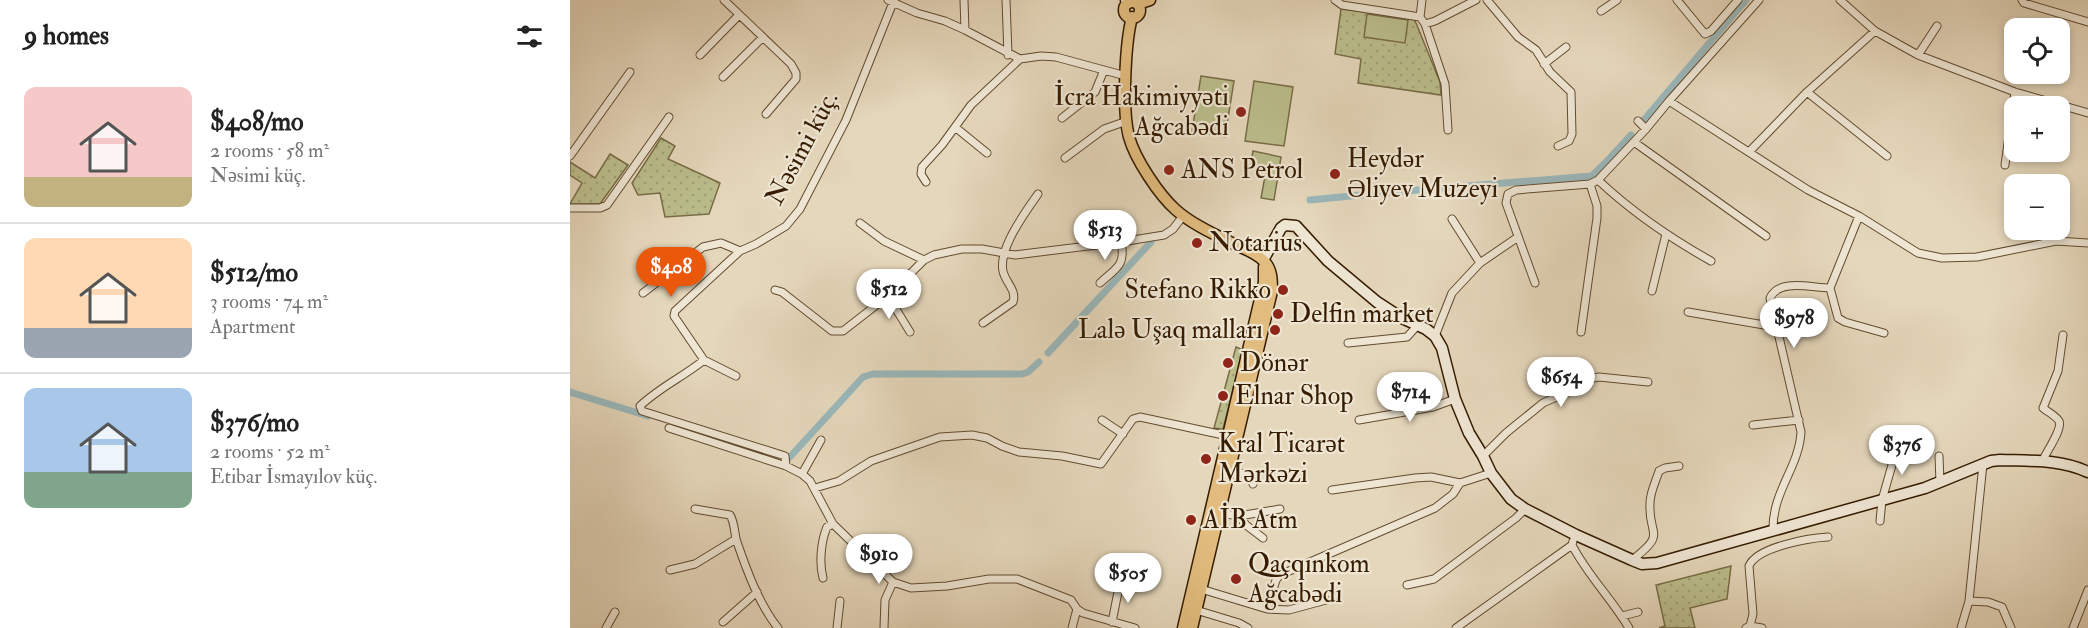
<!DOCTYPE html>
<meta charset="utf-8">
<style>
:root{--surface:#fff;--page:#f6f6f6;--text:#222;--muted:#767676;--line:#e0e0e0;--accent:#ea580c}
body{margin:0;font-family:"IM FELL Double Pica",serif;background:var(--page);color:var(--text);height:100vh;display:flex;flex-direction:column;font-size:22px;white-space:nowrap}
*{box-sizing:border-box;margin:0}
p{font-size:20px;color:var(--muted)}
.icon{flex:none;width:33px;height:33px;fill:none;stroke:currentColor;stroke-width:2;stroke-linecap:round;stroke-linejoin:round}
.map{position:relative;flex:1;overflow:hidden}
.sheet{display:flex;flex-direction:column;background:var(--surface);width:570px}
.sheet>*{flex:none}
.fabs{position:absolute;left:1434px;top:18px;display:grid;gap:12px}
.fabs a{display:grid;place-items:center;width:66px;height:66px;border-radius:12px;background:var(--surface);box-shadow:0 3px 9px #0003;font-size:30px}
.price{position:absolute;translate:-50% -51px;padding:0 14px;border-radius:21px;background:#fff;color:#222;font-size:20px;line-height:39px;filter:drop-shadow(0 2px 3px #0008)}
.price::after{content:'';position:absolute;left:50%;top:36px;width:18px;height:14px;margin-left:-9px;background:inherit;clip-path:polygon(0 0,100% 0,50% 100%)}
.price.selected{background:var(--accent);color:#fff}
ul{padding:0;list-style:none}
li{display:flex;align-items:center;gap:18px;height:150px;padding:0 24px}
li+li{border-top:2px solid var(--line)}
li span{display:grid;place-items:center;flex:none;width:168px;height:120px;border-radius:12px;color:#555}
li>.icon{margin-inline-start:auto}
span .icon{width:72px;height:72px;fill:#fffc;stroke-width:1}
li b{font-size:26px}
h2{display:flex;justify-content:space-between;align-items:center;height:72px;padding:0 24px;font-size:26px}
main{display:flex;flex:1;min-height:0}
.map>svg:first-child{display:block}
.grass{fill:url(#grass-dots);stroke:#786c46;stroke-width:1.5}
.green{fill:#bbbd8c;stroke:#786c46;stroke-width:1.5}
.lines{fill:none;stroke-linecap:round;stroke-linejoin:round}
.canal{stroke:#9ab7ba;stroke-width:7}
.street-casing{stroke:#624b2f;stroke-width:9}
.secondary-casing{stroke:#361c00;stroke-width:13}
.primary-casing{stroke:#361c00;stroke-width:13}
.street{stroke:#eee5d3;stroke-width:7}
.secondary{stroke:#eee5d3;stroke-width:10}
.primary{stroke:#e2bc7e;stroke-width:10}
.poi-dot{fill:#8f2418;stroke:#eee5d3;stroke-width:2}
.labels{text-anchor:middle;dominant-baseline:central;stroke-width:4.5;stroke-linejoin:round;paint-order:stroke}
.poi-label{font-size:26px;fill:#361c00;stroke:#eee5d3;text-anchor:start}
.street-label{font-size:26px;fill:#361c00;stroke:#eee5d3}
</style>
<main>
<section class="sheet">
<h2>9 homes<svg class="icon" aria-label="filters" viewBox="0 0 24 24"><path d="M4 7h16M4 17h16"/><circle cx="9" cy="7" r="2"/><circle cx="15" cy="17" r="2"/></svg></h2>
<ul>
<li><span style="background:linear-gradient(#f6c9c9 75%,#c2b280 0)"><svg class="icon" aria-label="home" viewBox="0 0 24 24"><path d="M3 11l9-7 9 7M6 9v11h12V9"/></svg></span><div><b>$408/mo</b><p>2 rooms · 58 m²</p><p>Nəsimi küç.</p></div></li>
<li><span style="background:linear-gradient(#ffd9b3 75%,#9aa5b1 0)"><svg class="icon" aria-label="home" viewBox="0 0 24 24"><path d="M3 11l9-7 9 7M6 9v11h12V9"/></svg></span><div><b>$512/mo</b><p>3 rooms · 74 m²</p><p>Apartment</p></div></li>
<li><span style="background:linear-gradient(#a9c7e8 70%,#7fa58c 0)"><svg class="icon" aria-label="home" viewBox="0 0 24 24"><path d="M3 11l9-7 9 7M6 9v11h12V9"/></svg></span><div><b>$376/mo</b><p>2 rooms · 52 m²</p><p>Etibar İsmayılov küç.</p></div></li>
</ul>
</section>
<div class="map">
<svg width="1518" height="628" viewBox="0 0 1518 628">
<defs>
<pattern id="grass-dots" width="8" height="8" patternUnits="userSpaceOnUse" patternTransform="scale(1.5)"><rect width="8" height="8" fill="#bbbd8c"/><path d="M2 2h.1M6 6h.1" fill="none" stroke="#a1a277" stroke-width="1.8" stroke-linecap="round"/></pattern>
</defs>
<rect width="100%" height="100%" fill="#e5d7bb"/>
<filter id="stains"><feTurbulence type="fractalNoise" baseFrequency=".00333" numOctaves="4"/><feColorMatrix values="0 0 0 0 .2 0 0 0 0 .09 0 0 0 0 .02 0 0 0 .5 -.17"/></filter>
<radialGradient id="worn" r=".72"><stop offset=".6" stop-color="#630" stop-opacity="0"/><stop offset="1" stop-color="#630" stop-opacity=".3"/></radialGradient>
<path class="grass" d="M771,9L843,18L846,23L870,82L871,95L788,83L791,59L765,54Z
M91,138L105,146L98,159L150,183L139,214L95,217L90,193L68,195L62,183Z
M40,154L58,165L30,204H0L12,183L0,175V162L25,178Z
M666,347L673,350L653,429L644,428Z
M1161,566L1157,599L1120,608L1125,628H1089L1095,626L1086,585Z"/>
<path class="green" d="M797,14L838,20L835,43L794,37Z
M631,76L664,81L655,137L622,131Z
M684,81L723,87L714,146L675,141Z
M683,151L711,157L704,200L691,198L696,171L680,168Z"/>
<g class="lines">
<path class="canal" d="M1073,121L1176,0
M1050,147L1061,135
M1040,158L1047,150
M823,192L1022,176L1038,160
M740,200L822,192
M478,353L581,242
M0,392L78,416
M219,458L293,377L303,374H452L458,372L469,362"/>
<defs>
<path id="street" d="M154,0L221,64L226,73V79L196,114
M318,0L347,13L375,21L395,30L450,59L471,56L486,57L556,76
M394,0L395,30
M436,0L438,55
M765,0L772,5L850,17L855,24L875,84L878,130
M917,0L948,37L966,50L980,72L1001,92L1002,134L999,141L988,146
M1107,0L1135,34L1141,31L1168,0
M1270,0L1305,31L1348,55L1445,92L1518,113
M1452,0L1454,3L1518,22
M1031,11L1047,0
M850,17L852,0
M855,24L865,21L906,0
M130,55L169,15
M1348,55L1367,26
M974,64L996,47
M153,77L193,37
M1237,92L1317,156
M1099,101L1189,0
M492,118L525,92L534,70
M1068,121L1076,129
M385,127L417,153
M1064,142L1196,236
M1179,152L1237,92L1305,31
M0,156L60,72
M495,158L534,129L557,121
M1435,165L1445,92
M1028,180C1062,212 1100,238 1141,261
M356,182L351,174L352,167L372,145L401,105L450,59
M0,208H30L37,205L99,117
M882,219L910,263
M290,223L314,241L354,260
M530,283C546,268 556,266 551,242
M965,283L936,203L938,194L946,190L1020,184L1028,180L1076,129L1099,101L1238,190L1289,216L1348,253L1372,258L1407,257L1486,241L1518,243
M1260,288L1268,318L1275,322L1314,333
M205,290L212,292L262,331H273L318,296L354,260L364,255L392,249H412L445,255L551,242L594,235L603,229L613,216
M1082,291L1096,234
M73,293L133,247L151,243L170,251L186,244L216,226L230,209L276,120L324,0
M318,296L340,332
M1118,312L1206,327
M413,323L443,302C447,290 435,282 433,271C428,249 456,211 468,194
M1011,332L1027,218V206L1020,184
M865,336L882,293L910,263L948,237
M778,343L837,337L847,326
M134,360L104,316L105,311L170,251
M166,376L134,360C113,377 90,387 70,406L72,411L215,456L216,466
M532,420L553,434
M789,420L863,407L885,399
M1183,425L1229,420
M99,428L216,466L232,474L240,481L263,524L323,582L341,588L377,586L419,579H447L501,600L507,609L513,613L565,628
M913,456L936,433L973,403L1007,388L1018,379L1029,377L1078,382
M1369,456L1370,482
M1472,462C1476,452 1493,429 1489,421C1486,416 1478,412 1473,408L1488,371L1493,335
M659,470L679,475L683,484
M232,474L251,440
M245,488L269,481L301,461L370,437L402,435L417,438L432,446L449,452L492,456L531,464L563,419L570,417L658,436
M762,490L845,478L861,477L890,483L921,473
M125,509L160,515C165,523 164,533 167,542C177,571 189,604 208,628
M649,513L669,516L710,509
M669,516L676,525L693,538
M1310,521L1312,500L1322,465L1315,434
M1203,531C1202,491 1229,468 1231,432L1200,298C1209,278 1242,288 1260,288L1289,216
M1003,541L1002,545C1018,576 1042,599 1059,628
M1062,560C1098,532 1078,537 1080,503C1080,492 1086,481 1089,471L1095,468L1109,466
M307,567L332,542
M100,570L125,564L166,539
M253,578C249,563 251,541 257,527L263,524
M837,585L864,579L946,518L955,509
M631,589L697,609L719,610L756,600
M1399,601L1413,464
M697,609L706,580L710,575L865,508L883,494L890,483
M626,610L669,623L678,628
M1052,616L1068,612
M153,622L187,592
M542,622L550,582
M1180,626L1192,628
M36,628L45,612
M267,628L270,601
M314,628L315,600L323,582
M502,628L507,609
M886,628L1002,545
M1176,628L1180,626L1183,614L1179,566C1187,547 1239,538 1258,537
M1391,628L1399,601L1418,602L1432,607L1441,628
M1503,628L1518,590"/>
<path id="secondary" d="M556,0L558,3
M693,260L711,228L715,225L726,226L758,261L807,302L830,317L856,329L865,336L872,348L885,399L899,433L913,456L921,473L941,499L955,509L1006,535L1062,560L1072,564L1087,563L1355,488L1421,461L1430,460C1460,461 1490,459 1518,472"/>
<path id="primary" d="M554 10a8 8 0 1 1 16 0a8 8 0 1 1-16 0Z
M568,4L580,0
M562,17C555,44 552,111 559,137C565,159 589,195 606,210C623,225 646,235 666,245C675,249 686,253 694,261C702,269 702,280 702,291L622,628
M613,628L694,282V267"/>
</defs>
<use href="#street" class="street-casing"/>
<use href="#secondary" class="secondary-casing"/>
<use href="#primary" class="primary-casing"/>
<use href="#street" class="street"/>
<use href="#secondary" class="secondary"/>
<use href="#primary" class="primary"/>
</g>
<g class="poi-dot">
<circle cx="671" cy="112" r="6"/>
<circle cx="599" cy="170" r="6"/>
<circle cx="765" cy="174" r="6"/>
<circle cx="627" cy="243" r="6"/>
<circle cx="713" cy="290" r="6"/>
<circle cx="708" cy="314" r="6"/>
<circle cx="705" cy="330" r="6"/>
<circle cx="658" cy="363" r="6"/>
<circle cx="653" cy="396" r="6"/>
<circle cx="636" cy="459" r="6"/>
<circle cx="621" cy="520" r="6"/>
<circle cx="666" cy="579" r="6"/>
</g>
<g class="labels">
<g class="poi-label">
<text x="659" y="97" text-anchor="end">İcra Hakimiyyəti<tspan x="659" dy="30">Ağcabədi</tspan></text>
<text x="777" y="159">Heydər<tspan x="777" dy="30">Əliyev Muzeyi</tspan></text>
<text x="611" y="170">ANS Petrol</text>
<text x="639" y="243">Notarius</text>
<text x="701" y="290" text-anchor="end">Stefano Rikko</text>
<text x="720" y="314">Delfin market</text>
<text x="693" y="330" text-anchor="end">Lalə Uşaq malları</text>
<text x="670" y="363">Dönər</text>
<text x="665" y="396">Elnar Shop</text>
<text x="648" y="444">Kral Ticarət<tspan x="648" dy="30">Mərkəzi</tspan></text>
<text x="633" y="520">AİB Atm</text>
<text x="678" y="564">Qaçqınkom<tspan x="678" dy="30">Ağcabədi</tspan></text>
</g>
<g class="street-label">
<text transform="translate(232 148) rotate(-62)">Nəsimi küç.</text>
</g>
</g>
<rect width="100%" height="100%" filter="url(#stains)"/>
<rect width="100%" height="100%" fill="url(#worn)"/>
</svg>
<div class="fabs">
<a><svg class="icon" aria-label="locate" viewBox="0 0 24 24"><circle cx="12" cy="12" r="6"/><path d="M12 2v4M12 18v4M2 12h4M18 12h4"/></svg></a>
<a>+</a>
<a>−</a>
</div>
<b class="price" style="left:535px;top:261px">$513</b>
<b class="price selected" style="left:101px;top:298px">$408</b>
<b class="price" style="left:319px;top:320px">$512</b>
<b class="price" style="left:1224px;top:349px">$978</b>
<b class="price" style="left:991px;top:408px">$654</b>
<b class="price" style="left:840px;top:423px">$714</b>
<b class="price" style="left:1332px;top:476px">$376</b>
<b class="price" style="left:309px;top:585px">$910</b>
<b class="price" style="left:558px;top:604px">$505</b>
</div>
</main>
